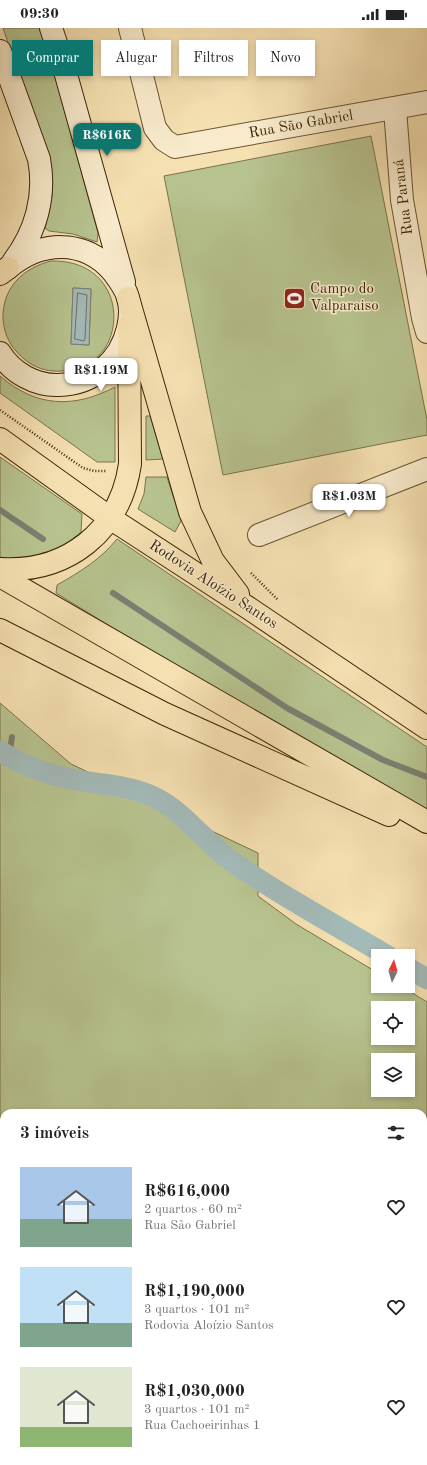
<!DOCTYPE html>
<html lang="pt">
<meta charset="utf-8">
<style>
:root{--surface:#fff;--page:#f2f2f2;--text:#222;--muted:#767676;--accent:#0f766e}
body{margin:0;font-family:"Old Standard TT",serif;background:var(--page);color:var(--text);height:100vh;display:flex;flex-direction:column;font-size:15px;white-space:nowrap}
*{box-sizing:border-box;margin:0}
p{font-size:13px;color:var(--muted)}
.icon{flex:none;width:22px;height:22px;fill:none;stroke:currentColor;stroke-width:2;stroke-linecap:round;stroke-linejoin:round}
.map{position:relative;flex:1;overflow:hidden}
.details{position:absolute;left:0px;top:1081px;width:427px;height:356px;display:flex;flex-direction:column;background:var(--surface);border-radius:12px 12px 0 0;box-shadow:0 2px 6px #0003}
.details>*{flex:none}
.banner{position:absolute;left:12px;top:12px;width:403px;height:36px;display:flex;gap:8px}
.needle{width:26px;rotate:5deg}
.buttons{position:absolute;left:371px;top:921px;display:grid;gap:8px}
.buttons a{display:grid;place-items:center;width:44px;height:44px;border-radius:0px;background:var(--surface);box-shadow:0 2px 6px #0003;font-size:20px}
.price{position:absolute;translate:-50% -34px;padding:0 9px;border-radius:8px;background:#fff;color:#222;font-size:13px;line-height:26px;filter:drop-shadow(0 1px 2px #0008)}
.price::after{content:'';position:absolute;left:50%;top:24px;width:12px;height:9px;margin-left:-6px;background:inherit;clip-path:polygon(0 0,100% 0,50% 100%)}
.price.on{background:var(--accent);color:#fff}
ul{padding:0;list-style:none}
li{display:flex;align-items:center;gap:12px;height:100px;padding:0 20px}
li span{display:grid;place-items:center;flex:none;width:112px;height:80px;border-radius:0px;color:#555}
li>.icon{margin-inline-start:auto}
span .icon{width:48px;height:48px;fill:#fffc;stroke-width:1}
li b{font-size:17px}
h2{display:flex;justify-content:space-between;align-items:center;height:48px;padding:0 20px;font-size:17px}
.tag{padding:0 14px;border-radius:0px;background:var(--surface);box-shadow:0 2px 6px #0003;font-size:14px;line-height:36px}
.tag.on{background:var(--accent);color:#fff}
.status{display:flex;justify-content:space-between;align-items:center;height:28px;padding:0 20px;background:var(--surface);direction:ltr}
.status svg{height:11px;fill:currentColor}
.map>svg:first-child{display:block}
.green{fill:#b7c38f;stroke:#7a744b;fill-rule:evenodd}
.water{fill:#a3bab8;stroke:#7b7f71}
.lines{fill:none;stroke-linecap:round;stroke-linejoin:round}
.shore{stroke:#707060;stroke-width:1}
.stream{stroke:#7b7f71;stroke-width:6}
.canal{stroke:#a3bab8;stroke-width:21}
.street-casing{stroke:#6c5432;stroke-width:24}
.secondary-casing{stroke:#3e2607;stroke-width:24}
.primary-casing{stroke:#3e2607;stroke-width:24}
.path{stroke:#3e2607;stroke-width:2.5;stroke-dasharray:1 2;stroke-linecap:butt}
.street{stroke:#f8ebcc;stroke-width:22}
.secondary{stroke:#f8ebcc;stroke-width:22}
.primary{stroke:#f5e0b1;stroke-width:22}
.labels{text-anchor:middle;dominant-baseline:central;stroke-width:3;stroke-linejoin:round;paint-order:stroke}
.street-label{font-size:15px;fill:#3e2607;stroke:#f8ebcc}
.poi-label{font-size:15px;fill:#3e2607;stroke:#f8ebcc;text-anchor:start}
</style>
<div class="status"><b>09:30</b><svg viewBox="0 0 49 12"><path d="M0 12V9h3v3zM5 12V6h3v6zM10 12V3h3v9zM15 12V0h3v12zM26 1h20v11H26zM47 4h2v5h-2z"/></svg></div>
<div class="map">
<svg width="427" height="1437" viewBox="0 0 427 1437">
<rect width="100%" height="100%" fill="#f5e0b1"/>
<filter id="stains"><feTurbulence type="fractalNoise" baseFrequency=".005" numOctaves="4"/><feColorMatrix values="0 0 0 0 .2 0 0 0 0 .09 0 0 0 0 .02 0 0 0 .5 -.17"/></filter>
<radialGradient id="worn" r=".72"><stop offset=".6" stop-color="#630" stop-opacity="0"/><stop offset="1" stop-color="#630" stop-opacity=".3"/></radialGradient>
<path class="green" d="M3,0H41L50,30L98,205L97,214L73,206L49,203L45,200L52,168V156L48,131Z
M371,108L427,392V407L223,447L164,148Z
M51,233C135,231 131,342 62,343C50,344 38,341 28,334C13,323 4,309 3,291C2,260 23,240 51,233ZM73,260L91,261L89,317L71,316Z
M0,348C36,379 73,381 115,359V434H97L0,365Z
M146,388H150L163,431L146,432Z
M0,429L82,486L81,504C58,524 32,536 0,529Z
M146,449H167L181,493L175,504L138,481L144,466Z
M117,511L427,719V781L152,624L56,565L57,557C80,544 101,531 117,511Z
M0,675L71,736L258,825V868L296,896L378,945V958H401L427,974V1321H423V1085H4V1244L0,1243ZM378,980H408V1010H378ZM378,1032H408V1062H378Z"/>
<path class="water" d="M73,260L91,261L89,317L71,316Z"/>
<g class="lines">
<path class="shore" d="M78,265L87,267L85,311L84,313L75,311Z"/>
<path class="stream" d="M0,482L43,511
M113,565L287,680L383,732L427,749
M9,729L12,709"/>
<path class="canal" d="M0,723C23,738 49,747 76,752C103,757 131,757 156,770C184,784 204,813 230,832C280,867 335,897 388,928
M408,940L427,951"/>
<defs>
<path id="street" d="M130,0L155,100L164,112L175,119L427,74
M395,81L402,172L423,290L427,304
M259,507L427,441
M0,1340L4,1341
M347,1433L364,1437
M117,1437L119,1433"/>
<path id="secondary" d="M51,0L63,36L124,254
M0,23L39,131C46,168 36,204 13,234
M0,325C12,345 36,358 59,357C93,356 120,334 128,300C130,291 131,279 128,270C126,261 119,252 113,244C84,210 40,213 8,240"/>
<path id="primary" d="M0,246L8,240
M128,270L190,484L213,533L238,566
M0,411L110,490L250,581L427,700
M0,541C67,545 120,504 130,436L129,297
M0,548L427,794
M0,602L165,686L389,787"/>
</defs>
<use href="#street" class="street-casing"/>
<use href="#secondary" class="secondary-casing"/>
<use href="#primary" class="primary-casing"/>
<path class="path" d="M0,382L83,440L94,443H106
M251,545L278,572"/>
<use href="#street" class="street"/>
<use href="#secondary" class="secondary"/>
<use href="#primary" class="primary"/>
</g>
<defs>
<symbol id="stadium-square" viewBox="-11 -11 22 22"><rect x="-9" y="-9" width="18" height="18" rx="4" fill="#8f2418" stroke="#f8ebcc"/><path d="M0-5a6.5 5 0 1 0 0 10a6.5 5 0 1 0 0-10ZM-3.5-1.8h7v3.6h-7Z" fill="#fff"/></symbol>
</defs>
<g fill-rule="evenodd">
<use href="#stadium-square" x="282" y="258" width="25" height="25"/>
</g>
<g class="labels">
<g class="street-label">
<text transform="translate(301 97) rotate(-10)">Rua São Gabriel</text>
<text transform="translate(404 169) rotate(-97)">Rua Paraná</text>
<text transform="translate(213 557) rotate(33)">Rodovia Aloízio Santos</text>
</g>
<g class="poi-label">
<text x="310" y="261">Campo do<tspan x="310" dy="17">Valparaiso</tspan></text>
</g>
</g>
<rect width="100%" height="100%" filter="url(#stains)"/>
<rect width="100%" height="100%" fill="url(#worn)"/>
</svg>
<div class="buttons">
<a><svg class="needle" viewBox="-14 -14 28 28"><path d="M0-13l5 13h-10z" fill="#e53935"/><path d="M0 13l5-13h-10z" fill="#767676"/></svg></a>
<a><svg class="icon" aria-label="locate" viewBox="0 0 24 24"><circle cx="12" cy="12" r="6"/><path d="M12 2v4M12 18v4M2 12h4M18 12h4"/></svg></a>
<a><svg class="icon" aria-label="layers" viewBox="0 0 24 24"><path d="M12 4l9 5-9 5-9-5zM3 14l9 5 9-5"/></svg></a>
</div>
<b class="price on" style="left:107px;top:129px">R$616K</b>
<b class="price" style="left:101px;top:364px">R$1.19M</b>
<b class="price" style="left:349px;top:490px">R$1.03M</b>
<div class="banner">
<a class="tag on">Comprar</a>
<a class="tag">Alugar</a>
<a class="tag">Filtros</a>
<a class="tag">Novo</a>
</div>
<section class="details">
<h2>3 imóveis<svg class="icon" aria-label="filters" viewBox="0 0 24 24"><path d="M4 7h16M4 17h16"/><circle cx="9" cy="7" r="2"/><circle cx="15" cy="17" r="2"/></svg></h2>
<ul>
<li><span style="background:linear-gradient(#a9c7e8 65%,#7fa58c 0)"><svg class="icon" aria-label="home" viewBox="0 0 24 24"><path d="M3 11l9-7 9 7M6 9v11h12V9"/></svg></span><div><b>R$616,000</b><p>2 quartos · 60 m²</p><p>Rua São Gabriel</p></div><svg class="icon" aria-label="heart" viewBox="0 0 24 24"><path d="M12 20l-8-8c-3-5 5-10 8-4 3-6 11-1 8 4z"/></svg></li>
<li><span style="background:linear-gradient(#bfe0f5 70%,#7fa58c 0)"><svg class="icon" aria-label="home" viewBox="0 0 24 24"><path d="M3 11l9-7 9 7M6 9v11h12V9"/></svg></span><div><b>R$1,190,000</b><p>3 quartos · 101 m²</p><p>Rodovia Aloízio Santos</p></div><svg class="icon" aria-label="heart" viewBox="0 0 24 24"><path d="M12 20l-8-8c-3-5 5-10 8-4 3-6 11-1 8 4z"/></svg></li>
<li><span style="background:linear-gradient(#dfe7d0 75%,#8fb573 0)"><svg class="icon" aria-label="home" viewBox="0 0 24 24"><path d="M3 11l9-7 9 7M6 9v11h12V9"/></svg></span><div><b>R$1,030,000</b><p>3 quartos · 101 m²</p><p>Rua Cachoeirinhas 1</p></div><svg class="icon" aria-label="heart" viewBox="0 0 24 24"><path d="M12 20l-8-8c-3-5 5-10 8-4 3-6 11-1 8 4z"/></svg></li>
</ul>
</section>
</div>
